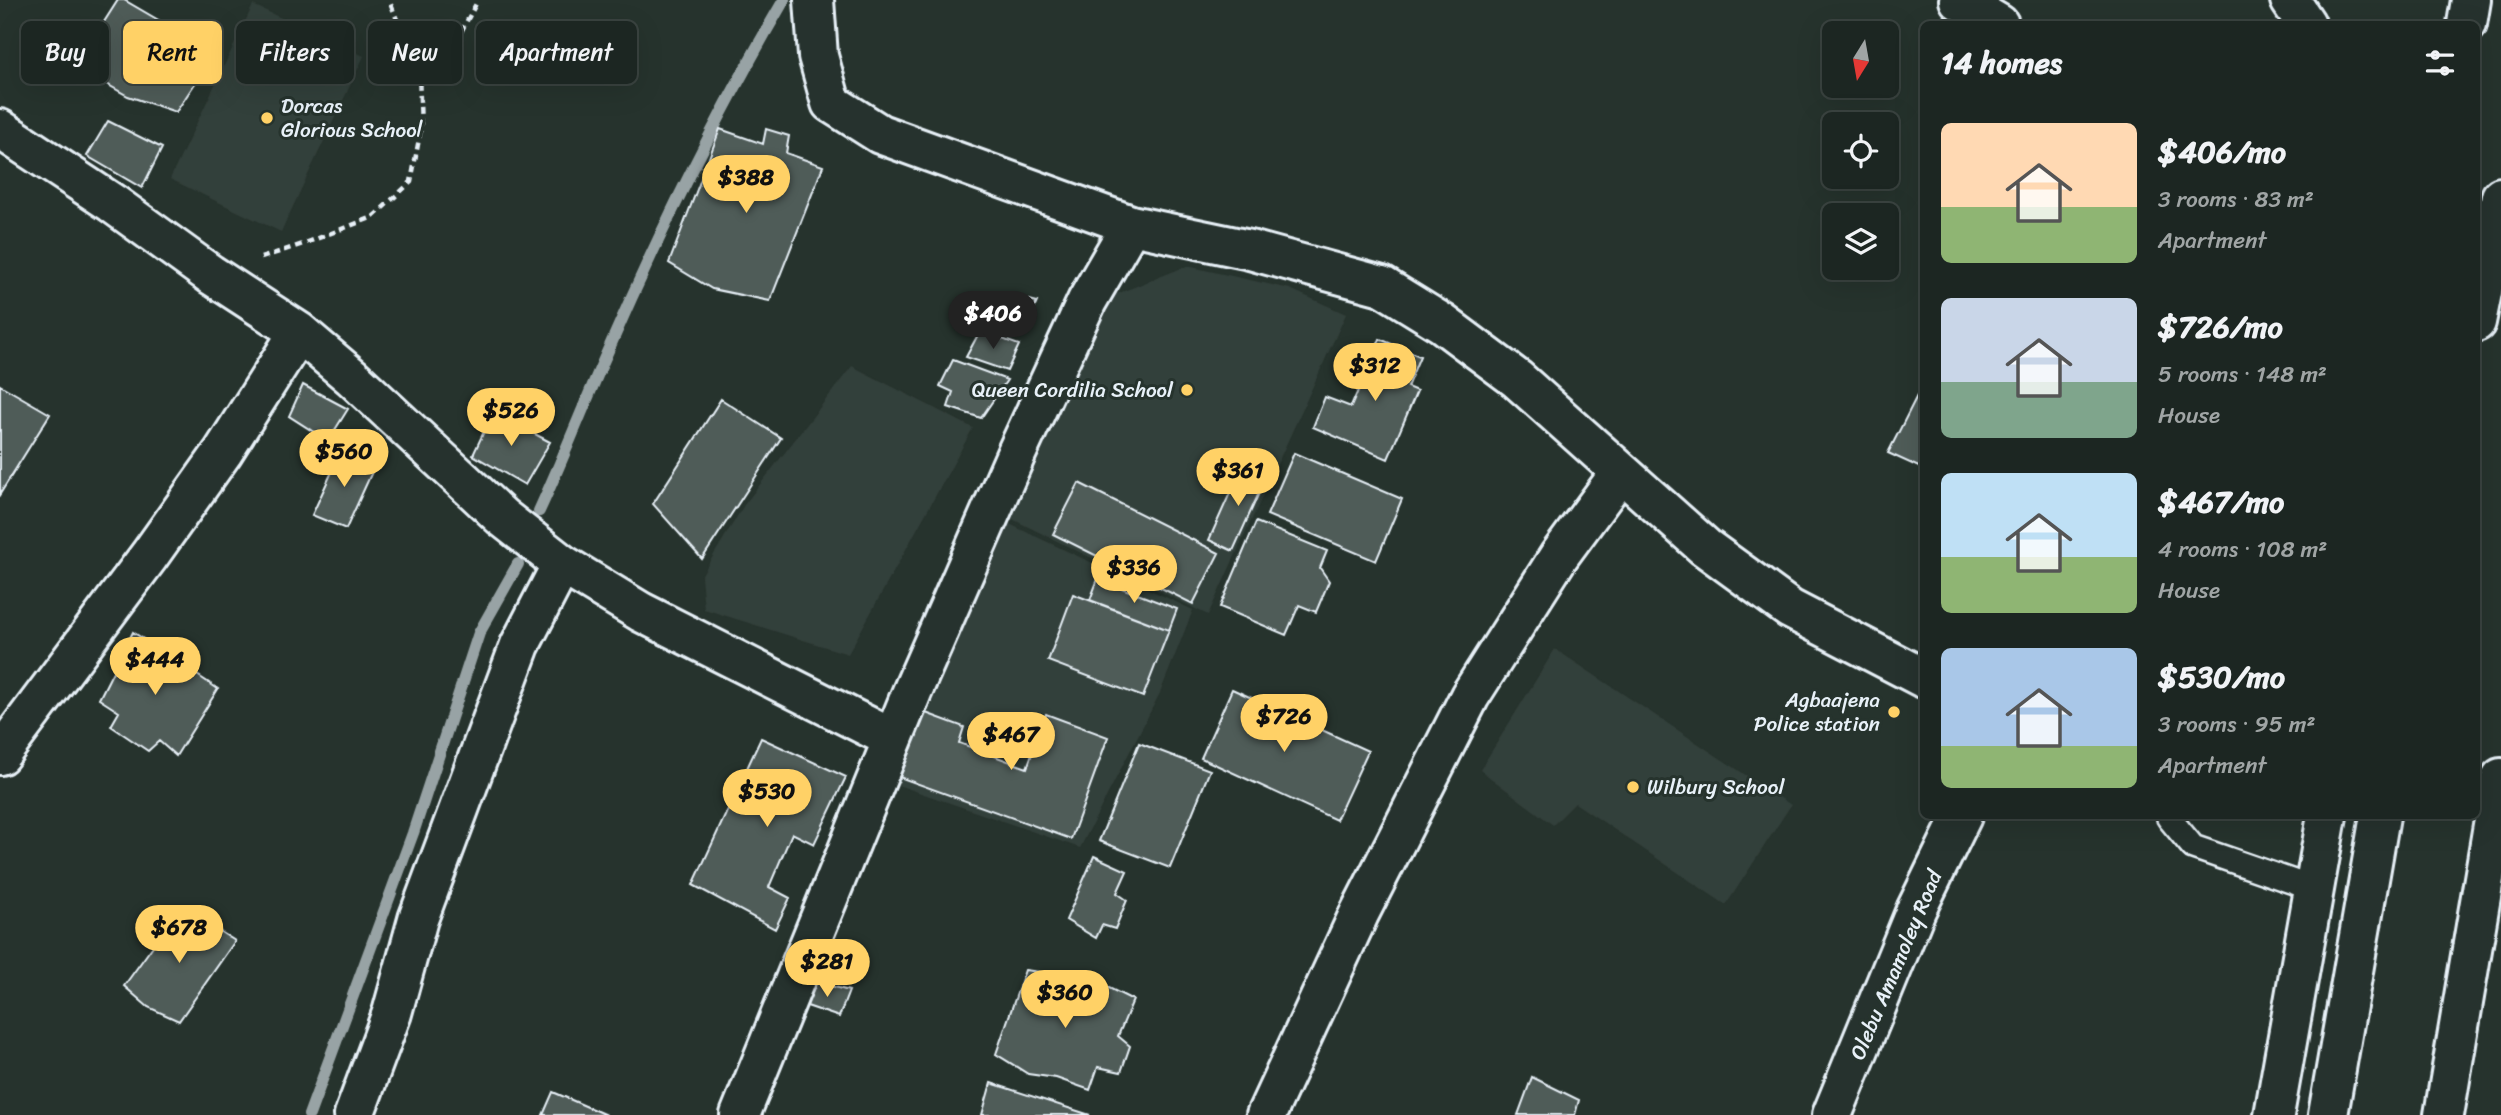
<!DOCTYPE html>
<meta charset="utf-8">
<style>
:root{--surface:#1c2622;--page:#252e2a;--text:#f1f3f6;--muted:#a0a5a5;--line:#3a4340;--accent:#ffd166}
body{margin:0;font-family:Sriracha,sans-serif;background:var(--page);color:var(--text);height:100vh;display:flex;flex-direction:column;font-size:26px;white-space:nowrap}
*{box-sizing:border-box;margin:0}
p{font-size:23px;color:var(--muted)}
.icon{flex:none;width:38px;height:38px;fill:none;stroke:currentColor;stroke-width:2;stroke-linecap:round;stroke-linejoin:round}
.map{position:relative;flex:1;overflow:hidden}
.panel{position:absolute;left:1920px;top:21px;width:560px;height:798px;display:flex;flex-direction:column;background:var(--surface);border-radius:10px;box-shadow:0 7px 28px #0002,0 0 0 2px var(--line)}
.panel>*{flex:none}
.top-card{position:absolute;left:21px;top:21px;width:665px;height:63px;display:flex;gap:14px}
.needle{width:46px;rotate:191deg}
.controls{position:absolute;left:1822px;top:21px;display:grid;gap:14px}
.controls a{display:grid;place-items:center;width:77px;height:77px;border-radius:10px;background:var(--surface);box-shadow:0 7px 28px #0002,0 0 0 2px var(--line);font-size:35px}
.price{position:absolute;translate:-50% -60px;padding:0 16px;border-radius:24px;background:var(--accent);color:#111;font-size:23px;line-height:46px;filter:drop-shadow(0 2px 4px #0008)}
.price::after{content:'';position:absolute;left:50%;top:42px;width:21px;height:16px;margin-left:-10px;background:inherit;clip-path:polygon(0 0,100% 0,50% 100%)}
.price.current{background:#222;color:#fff}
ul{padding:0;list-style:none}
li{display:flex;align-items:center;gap:21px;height:175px;padding:0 21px}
li span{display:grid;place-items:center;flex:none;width:196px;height:140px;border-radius:10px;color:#555}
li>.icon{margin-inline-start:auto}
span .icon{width:84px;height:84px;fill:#fffc;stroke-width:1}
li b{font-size:30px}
h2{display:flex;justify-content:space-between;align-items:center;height:84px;padding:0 21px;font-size:30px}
.chip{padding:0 24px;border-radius:10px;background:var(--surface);box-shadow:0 7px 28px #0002,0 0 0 2px var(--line);font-size:24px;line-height:63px}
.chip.current{background:var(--accent);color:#111}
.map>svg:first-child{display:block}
.built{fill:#333f3a}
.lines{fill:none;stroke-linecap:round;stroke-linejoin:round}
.stream{stroke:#98a3a5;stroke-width:12}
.building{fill:#505c59;stroke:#e8f1f8;stroke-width:2}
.lane-casing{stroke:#e8f1f8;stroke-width:28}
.street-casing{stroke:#e8f1f8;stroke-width:44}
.secondary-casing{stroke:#e8f1f8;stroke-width:44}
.primary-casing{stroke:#e8f1f8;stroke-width:44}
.path{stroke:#e8f1f8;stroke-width:4.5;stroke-dasharray:7 5;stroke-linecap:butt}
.lane{stroke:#26332d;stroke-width:23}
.street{stroke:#26332d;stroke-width:38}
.secondary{stroke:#26332d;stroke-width:38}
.primary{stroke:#26332d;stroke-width:38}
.poi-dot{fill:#ffd166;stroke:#26332d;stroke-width:2.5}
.labels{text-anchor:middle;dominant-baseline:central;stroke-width:6;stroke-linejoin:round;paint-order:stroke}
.poi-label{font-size:21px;fill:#e8f1f8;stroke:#26332d;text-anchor:start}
.street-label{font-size:21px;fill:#e8f1f8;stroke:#26332d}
</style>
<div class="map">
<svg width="2501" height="1115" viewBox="0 0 2501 1115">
<rect width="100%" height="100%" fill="#26332d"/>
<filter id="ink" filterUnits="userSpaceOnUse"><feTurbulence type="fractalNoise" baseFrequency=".0143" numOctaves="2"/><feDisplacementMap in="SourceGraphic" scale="14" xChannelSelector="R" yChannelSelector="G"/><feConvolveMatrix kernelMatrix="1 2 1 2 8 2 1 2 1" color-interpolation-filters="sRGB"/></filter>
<g filter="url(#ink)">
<path class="built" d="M253,5L364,56L281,232L170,179Z
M1187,266L1290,289L1346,314L1208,615L1004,515L1109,297Z
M852,366L973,428L848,654L704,609L701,576L744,505Z
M1005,522L1193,610L1160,693L1080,848L889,782L939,679Z
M1555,649L1791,805L1726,905L1575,803L1553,825L1480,770Z"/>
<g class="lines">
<path class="stream" d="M539,511C563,459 583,407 606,355C659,233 717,115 784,0
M309,1115L413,833L479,633L518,564"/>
</g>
<path class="building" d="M118,0H124L215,53L176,112L128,96L96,78L81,58Z
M108,121L162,148L142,188L87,156Z
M720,129L763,144L766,129L789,136L786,153L823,166L770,301L712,289L669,263Z
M1003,293L1037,302L1027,325L996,315Z
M980,331L1019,345L1007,371L966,357Z
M1380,339L1420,356L1407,387L1417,391L1388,459L1313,427L1325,397L1351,407Z
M953,360L1007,380L981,418L948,407L953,392L940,386Z
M1923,384V469L1888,453Z
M0,385L50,414L0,494Z
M303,385L348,409L328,441L289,416Z
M721,399L781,438L702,559L653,504Z
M493,412L550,442L525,485L473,455Z
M342,450L376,463L346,529L312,515Z
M1294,453L1402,499L1376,561L1267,515Z
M1243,464L1267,475L1233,551L1209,540Z
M1079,483L1219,553L1193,604L1053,534Z
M1256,522L1327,551L1320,568L1329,581L1316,612L1299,605L1286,635L1220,607Z
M1098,579L1177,609L1169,630L1090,600Z
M1073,594L1169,630L1143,697L1048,661Z
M133,632L218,689L176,756L159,741L148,751L111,726L119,712L99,699Z
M1232,689L1368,751L1336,820L1201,758Z
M923,712L964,727L959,743L1027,768L1046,714L1108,737L1071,839L899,777Z
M761,738L846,777L814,844L792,833L769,887L790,898L775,929L693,885Z
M1139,743L1210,770L1170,868L1099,841Z
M1094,856L1127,871L1117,893L1127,900L1115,929L1102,925L1096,938L1066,920Z
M181,907L235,941L179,1021L148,1007L124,986Z
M1025,970L1068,976L1073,991L1088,997L1099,983L1133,1000L1118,1036L1130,1046L1121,1072L1098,1067L1090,1090L1056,1078L1028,1074L996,1054Z
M812,981L849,991L839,1017L807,1006Z
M1532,1077L1579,1100L1575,1115H1518Z
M991,1083L1090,1115H982Z
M553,1092L606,1115H543Z"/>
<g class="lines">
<defs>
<path id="lane" d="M2170,816L2169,818L2193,847L2314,889"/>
<path id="street" d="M814,0L818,56L831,103L880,134L1131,225
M1959,0L1999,24
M2290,0L2306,24
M0,129L112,203L210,274L299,332L352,377L502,517L562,564L641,612L893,739
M0,755L149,556L223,452L299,332
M354,1115L392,1013L418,919L520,645L562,564
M740,1115L912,692L1017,452L1087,301L1131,225L1250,250L1382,286L1442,323L1517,379L1705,547L1790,609L1923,678
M1266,1115L1359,914L1470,696L1559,556L1620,473"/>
<path id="secondary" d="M2467,24L2471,0
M1832,1115L1916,910L1962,816
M2274,1115L2327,816"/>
<path id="primary" d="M2476,322L2501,197
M2328,1115L2380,816
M2444,1115L2501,778"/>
</defs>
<use href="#lane" class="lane-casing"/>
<use href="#street" class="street-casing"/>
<use href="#secondary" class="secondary-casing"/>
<use href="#primary" class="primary-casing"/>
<path class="path" d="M419,73L453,47L478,0
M261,258L303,244L373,217L411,182L421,128L419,73L389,0"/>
<use href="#lane" class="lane"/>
<use href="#street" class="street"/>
<use href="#secondary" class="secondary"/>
<use href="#primary" class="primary"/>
</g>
</g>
<g class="poi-dot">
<circle cx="267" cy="118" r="7"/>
<circle cx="1187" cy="390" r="7"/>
<circle cx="1894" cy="712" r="7"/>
<circle cx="1633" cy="787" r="7"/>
</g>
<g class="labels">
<g class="poi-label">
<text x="281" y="106">Dorcas<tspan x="281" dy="24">Glorious School</tspan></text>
<text x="1173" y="390" text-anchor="end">Queen Cordilia School</text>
<text x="1880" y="700" text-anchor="end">Agbaajena<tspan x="1880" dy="24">Police station</tspan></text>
<text x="1647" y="787">Wilbury School</text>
</g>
<g class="street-label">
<text transform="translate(1896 965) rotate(-67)">Olebu Amamoley Road</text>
</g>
</g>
</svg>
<div class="controls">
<a><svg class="needle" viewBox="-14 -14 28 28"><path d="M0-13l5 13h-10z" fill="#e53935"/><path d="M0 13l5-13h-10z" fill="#a0a5a5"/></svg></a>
<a><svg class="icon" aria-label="locate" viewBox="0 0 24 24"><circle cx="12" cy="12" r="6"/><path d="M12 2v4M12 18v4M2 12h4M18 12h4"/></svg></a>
<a><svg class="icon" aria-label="layers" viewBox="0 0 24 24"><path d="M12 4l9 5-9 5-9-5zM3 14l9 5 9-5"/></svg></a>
</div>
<b class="price" style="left:746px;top:215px">$388</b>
<b class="price current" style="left:993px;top:351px">$406</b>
<b class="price" style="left:1375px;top:403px">$312</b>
<b class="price" style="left:511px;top:448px">$526</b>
<b class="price" style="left:344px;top:489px">$560</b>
<b class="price" style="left:1238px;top:508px">$361</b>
<b class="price" style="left:1134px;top:605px">$336</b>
<b class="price" style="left:155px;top:697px">$444</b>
<b class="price" style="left:1284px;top:754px">$726</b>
<b class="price" style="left:1011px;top:772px">$467</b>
<b class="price" style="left:767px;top:829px">$530</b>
<b class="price" style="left:179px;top:965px">$678</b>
<b class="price" style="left:827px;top:999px">$281</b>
<b class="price" style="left:1065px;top:1030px">$360</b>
<div class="top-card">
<a class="chip">Buy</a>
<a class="chip current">Rent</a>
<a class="chip">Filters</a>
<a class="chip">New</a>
<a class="chip">Apartment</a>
</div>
<section class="panel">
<h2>14 homes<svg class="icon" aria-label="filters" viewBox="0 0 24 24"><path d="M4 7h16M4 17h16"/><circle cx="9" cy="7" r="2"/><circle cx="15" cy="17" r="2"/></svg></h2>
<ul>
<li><span style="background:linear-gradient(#ffd9b3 60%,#8fb573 0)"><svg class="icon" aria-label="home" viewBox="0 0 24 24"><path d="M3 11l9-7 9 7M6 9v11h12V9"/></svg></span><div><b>$406/mo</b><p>3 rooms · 83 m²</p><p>Apartment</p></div></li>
<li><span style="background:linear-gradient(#c9d6e8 60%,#7fa58c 0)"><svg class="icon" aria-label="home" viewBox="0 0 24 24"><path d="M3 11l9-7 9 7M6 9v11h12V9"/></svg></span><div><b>$726/mo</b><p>5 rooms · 148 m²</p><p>House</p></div></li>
<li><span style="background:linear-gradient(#bfe0f5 60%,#8fb573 0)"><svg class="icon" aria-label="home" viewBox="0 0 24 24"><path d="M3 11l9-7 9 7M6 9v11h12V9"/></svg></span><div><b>$467/mo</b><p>4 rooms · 108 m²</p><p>House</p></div></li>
<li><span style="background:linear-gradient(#a9c7e8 70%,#8fb573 0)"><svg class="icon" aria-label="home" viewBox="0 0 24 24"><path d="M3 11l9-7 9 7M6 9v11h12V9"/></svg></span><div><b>$530/mo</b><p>3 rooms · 95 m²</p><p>Apartment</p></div></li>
</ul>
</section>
</div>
